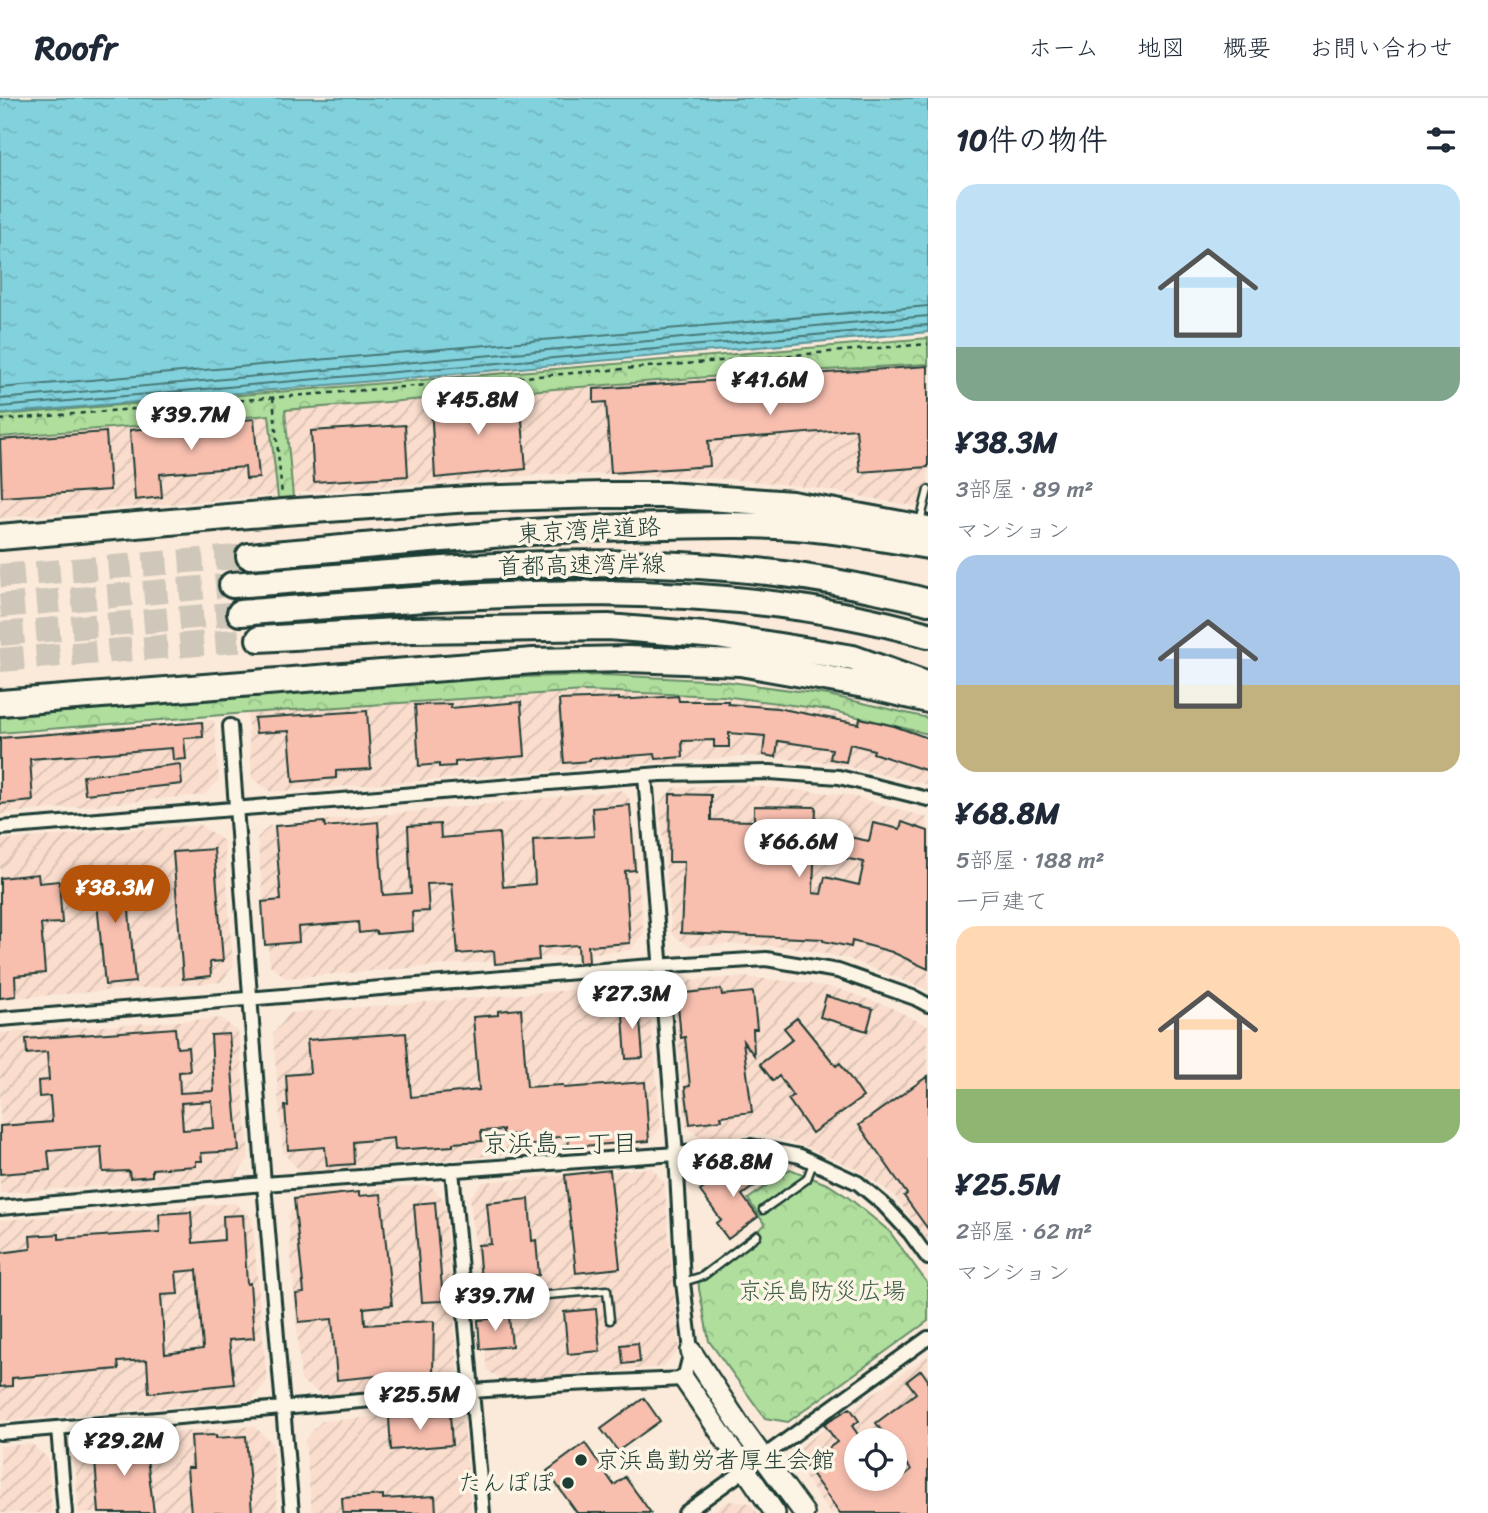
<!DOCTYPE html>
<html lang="ja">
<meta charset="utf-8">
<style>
:root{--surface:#fff;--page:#f2f2f3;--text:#1f2937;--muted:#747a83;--line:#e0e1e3;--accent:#b45309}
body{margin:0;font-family:Sriracha,"Klee One",sans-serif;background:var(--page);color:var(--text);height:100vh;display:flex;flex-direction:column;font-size:26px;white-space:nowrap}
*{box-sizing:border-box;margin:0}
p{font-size:23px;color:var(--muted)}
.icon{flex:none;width:38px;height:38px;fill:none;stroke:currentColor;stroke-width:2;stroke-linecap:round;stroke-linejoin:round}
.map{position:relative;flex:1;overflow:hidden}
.details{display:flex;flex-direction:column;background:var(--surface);width:560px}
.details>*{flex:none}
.controls{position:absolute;left:844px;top:1330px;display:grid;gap:14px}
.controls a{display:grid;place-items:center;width:63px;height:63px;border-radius:50%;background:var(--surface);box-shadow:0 4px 10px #0003;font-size:35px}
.price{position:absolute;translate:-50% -60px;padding:0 16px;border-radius:24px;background:#fff;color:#222;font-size:23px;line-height:46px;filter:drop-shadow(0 2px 4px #0008)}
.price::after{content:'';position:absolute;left:50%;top:42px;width:21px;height:16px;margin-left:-10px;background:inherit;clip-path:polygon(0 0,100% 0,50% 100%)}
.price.active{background:var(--accent);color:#fff}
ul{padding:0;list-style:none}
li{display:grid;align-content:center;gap:14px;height:371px;padding:0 28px}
li span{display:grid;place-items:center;height:217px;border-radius:21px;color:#555}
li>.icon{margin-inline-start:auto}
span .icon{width:126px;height:126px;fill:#fffc;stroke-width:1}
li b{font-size:30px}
h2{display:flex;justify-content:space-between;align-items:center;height:84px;padding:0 28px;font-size:30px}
header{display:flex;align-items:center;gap:42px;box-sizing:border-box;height:98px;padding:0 35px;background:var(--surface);border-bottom:2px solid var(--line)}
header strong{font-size:33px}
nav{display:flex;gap:38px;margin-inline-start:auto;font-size:24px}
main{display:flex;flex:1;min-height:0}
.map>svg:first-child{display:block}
.industrial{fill:url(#industrial-furrows);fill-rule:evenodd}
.forest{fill:url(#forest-crowns);stroke:#678e68;stroke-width:2}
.water{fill:url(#water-ripples);stroke:#5a9699;stroke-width:2}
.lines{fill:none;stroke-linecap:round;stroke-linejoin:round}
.shore{stroke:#477978;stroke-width:2}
.building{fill:#f8bfaf;stroke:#1f3d34;stroke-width:2;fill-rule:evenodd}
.highway-tunnel{stroke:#cfc7b9;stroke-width:24;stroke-dasharray:24 12;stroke-linecap:butt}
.lane-casing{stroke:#1f3d34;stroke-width:11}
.street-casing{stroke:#1f3d34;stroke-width:18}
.secondary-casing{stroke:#1f3d34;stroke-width:24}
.highway-casing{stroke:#1f3d34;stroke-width:30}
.path{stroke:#1f3d34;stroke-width:2.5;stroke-dasharray:5 5;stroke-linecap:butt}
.lane{stroke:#fcf5e5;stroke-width:6}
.street{stroke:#fcf5e5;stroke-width:12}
.secondary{stroke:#fcf5e5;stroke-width:19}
.highway{stroke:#fcf5e5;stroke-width:24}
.poi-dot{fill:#1f3d34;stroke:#fcf5e5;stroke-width:2.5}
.labels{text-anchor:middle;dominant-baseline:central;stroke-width:7;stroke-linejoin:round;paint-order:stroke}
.street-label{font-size:24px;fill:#1f3d34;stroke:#fcf5e5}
.park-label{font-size:24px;fill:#3c5d49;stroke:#fcf5e5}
.poi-label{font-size:24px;fill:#1f3d34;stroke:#fcf5e5;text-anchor:start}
.neighbourhood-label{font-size:26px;fill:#1f3d34;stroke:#fcf5e5}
</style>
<header>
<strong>Roofr</strong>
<nav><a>ホーム</a><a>地図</a><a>概要</a><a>お問い合わせ</a></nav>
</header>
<main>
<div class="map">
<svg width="928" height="1415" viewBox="0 0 928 1415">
<defs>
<pattern id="industrial-furrows" width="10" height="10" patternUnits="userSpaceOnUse" patternTransform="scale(1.75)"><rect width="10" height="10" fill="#faddcd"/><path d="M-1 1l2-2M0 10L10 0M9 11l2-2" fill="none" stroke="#d6bfb1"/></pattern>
<pattern id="forest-crowns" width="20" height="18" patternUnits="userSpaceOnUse" patternTransform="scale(1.75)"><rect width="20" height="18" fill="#afde9d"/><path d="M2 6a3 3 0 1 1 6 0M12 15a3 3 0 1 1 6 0" fill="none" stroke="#96bf88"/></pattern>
<pattern id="water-ripples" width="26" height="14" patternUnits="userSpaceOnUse" patternTransform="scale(1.75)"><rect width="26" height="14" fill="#82d2dd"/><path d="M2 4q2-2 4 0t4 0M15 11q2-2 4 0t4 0" fill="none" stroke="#70b5be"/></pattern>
</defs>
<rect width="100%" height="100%" fill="#fbeada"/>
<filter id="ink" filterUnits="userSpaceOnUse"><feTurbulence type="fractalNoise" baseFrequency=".0143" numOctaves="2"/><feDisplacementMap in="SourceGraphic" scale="14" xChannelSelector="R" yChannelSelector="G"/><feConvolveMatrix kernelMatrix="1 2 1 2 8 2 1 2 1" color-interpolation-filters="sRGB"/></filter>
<g filter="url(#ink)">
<path class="industrial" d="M928,266V411L816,390L729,381L604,376H551L292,395L285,312L476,295Z
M269,317L278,397L0,420V338Z
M585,594L730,600L814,611L928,640V687L832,665L750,658L271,694L252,680L247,615Z
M214,622L219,682L204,697L0,716V637Z
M732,686L849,697L928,720V892L846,860L791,849L731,846L689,848L672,836L659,706L673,690Z
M623,692L630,702L644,836L631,852L286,880L270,867L257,740L269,728Z
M200,727L224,743L233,868L221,884L0,901V742Z
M743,879L798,884L836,890L890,909L928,928V1143L893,1096L856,1071L807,1049L760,1036L700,1040L686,1028L674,901L690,882Z
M633,887L649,902L661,1030L648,1045L301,1074L283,1055L273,936L290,915Z
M222,920L239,936L249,1060L235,1079L0,1095V935Z
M651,1070L664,1084L679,1252L663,1269L502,1282L487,1272L470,1099L483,1084Z
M430,1087L444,1102L458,1271L446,1288L323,1297L301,1283L288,1117L302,1097Z
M235,1105L252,1120L267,1283L252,1302L0,1323V1122Z
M928,1257V1415H830L796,1367L801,1348ZM856,1342H894V1381H856Z
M448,1313L464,1326L471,1415H312L305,1342L322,1323Z
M254,1328L272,1345L278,1415H79L74,1354L89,1341Z
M32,1346L48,1360L52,1415H0V1348Z
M728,1403L750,1405L757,1415H712Z"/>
<path class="forest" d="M928,240V266L708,279L285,312L293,399L278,400L269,317L0,339V317Z
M607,577L723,583L828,597L928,620V636L829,612L723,598L585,593L247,615L0,635V619L478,580Z
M790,1071L829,1087L849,1100L889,1133L928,1186V1223L788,1324L765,1320L709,1243L699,1191L698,1175L765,1127L748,1101Z"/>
<path class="water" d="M0,0H928V234L0,316Z"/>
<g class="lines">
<path class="shore" d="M0,290L928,208
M0,301L928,218
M0,309L928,227"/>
</g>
<path class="building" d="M928,268V369L860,374L856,331L708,343L710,368L611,375L606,304L594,305V291Z
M520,298L526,371L435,380L431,306Z
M254,321L259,380L246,381L245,369L160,376L162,399L135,402L130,332Z
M405,327L408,378L314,384L311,333Z
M106,334L110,392L2,399L0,342Z
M678,598L679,603H728V606L777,610L859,626L860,620L894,628L928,640V673L873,655L874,652L850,646L846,664L830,661L832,651L778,643L776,659L763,657L765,638L729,635V649H714V642L682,643L683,659L656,661L655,656L590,661V663L564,665L559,602L619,600V602Z
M521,604L525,658L455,664V668L439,669V666L419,668L415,607L451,606V610Z
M367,613L371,671L336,673V680L293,684L289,633L256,635L254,620Z
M202,624L203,639L184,640L186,661L173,662L172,650L30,661L33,703L0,706V640Z
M180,666L182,686L85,696L83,678Z
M670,696L711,697V722L754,723V708L816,709L813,795L821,796L825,779L859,787L864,764L829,757L834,736L869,743L873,725L900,731L902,724L928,733V871L892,854L852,843L851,849L823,843V841L681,835L684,764H669Z
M630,707L635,772L625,773L630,845L588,848L589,864L579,865L578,847L538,850L539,862L495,866L494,853L458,856L452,785L427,786L429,813L412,814L413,833L377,836L376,833L359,835L358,824L298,829L299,844L265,847L262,804L281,802L275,728L324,724L325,729L378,724L383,797L411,795L408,728L440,726L441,740L499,735L503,789L535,786L533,742L594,738L592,710Z
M214,751L223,863L210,864L211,878L183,881L173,754Z
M130,769L132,788L127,789L135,884L105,887L94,773Z
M38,776L39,785L59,783L62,825L41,826L45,875L15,878L16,898L0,900V780Z
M721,891L722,897L753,894L757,931H753L754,957L743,943L752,1014L721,1018L722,1022L690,1026L685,989L690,988L685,939L681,940L677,896Z
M826,898L873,911L867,933L820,919Z
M630,902L639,910L643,960L626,961L622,903Z
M521,911L527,989L563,987L564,990L645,984L649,1043L569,1049L568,1038L541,1041V1046L524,1048L523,1036L503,1037V1032L481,1033L482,1043L453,1045V1048L395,1052L394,1040L353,1044L354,1066L327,1068L325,1049L288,1052L285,1008H288L286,977L310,975L307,942L406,935L411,999L479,992L473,919L498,917V913Z
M797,920L836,968L840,965L863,999L812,1035L788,1001L793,998L779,978L773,983L760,966L793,941L784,930Z
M175,930L177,950L188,949L190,973L179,974L180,995L214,993L211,937L229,936L239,1053L201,1055L202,1063H196V1068L152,1071V1078L130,1080L129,1073L103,1074L101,1049L48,1053L50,1072L0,1076V1028L52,1024L50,998L39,999L38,983L49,982L47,954L27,956L26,941ZM212,1003L214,1030L183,1032L181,1005Z
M928,978V1131L904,1098L907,1096L859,1027Z
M754,1067L764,1081L742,1097L758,1119L728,1141L716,1125L721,1122L700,1093L733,1069L737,1074L744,1069L746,1073Z
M610,1072L620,1170L576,1175L565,1077Z
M359,1094V1098L381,1096L392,1207L364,1210L365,1227L434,1223L433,1276L398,1277V1280L378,1282L377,1278L337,1282L332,1221L299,1224L296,1196L304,1195L294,1101Z
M529,1101L532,1143L536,1142L539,1177L481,1182L478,1147L491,1146L487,1105Z
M435,1104L443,1203L422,1204L414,1106Z
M191,1114L193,1145L224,1142L223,1118L243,1117L247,1186L250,1185L254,1240L229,1242L234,1286L149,1295L147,1262L118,1264L119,1271L12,1280V1288L0,1289V1155L31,1151L30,1138L59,1136V1141L160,1134L159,1116ZM197,1172L203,1251L165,1256L161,1197L178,1196L176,1174Z
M596,1211L600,1253L568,1256L564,1214Z
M509,1219L512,1248L480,1251L478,1222Z
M638,1245L640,1264L623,1266L621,1247Z
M921,1272L928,1282V1415H840L805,1367L837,1344L824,1326L850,1310L859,1323L852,1328L862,1342H856V1381H899L911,1372L894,1350V1342H889L876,1325L916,1295L907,1283Z
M644,1300L660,1323L618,1353L601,1331Z
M450,1316L452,1347L391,1352L389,1320Z
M144,1337L154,1415H99L94,1349L131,1345L130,1340Z
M216,1337V1340L246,1338L252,1415H191L187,1370H193L191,1338Z
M585,1345L614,1387L625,1379L651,1415H577L547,1373Z
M383,1397V1401L435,1398L436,1415H343L342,1400Z"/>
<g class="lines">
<path class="highway-tunnel" d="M0,478L249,458
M0,508L232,487
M0,536L240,515
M0,562L259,541"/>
<defs>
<path id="lane" d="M920,424L928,392
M763,1112L807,1081L813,1065
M683,1184L703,1178L757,1137
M464,1204L607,1192L610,1222"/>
<path id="street" d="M230,628L264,1086L292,1415
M0,730L660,676L770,674L839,679L928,701
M0,921L639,869L766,861L838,873L915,900L928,907
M452,1072L483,1415
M0,1110L264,1086L676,1056L751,1048L800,1058L858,1085L883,1106L910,1135L928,1160
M58,1330L65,1415
M0,1335L473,1293L570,1286L684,1281L691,1253L683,1184L676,1056L645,678
M685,1415L928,1240"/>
<path id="secondary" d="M691,1253L743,1332L804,1415
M684,1281L775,1415"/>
<path id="highway" d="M0,439L284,414L470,401L602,397H666L792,406L928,431
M249,458C389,447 528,430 668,428C714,427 761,426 807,430C848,434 888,441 928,448
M232,487C439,472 650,446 856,488C880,493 904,497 928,504
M240,515C468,497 704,473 928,537
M259,541L412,532L608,529L717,538L853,560L928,587
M0,605L533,563L628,561L740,565L864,587L928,602"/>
</defs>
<use href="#lane" class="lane-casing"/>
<use href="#street" class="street-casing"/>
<use href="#secondary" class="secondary-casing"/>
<use href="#highway" class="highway-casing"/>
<path class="path" d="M273,299L282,397
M0,322L928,246"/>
<use href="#lane" class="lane"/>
<use href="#street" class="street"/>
<use href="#secondary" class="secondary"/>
<use href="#highway" class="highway"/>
</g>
</g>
<g class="poi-dot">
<circle cx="581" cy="1362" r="7"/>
<circle cx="568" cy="1385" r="7"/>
</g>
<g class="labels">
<g class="street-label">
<text transform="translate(589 432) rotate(-3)">東京湾岸道路</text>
<text transform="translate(581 467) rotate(-1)">首都高速湾岸線</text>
</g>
<g class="park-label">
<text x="822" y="1193">京浜島防災広場</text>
</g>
<g class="poi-label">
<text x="595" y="1362">京浜島勤労者厚生会館</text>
<text x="554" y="1385" text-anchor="end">たんぽぽ</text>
</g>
<g class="neighbourhood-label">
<text x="560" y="1045">京浜島二丁目</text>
</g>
</g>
</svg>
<div class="controls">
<a><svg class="icon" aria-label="locate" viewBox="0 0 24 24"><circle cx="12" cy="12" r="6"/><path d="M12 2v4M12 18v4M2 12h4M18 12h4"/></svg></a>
</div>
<b class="price" style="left:770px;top:319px">¥41.6M</b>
<b class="price" style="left:478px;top:339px">¥45.8M</b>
<b class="price" style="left:191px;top:354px">¥39.7M</b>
<b class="price" style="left:799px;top:781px">¥66.6M</b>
<b class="price active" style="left:115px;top:827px">¥38.3M</b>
<b class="price" style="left:632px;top:933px">¥27.3M</b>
<b class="price" style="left:733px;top:1101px">¥68.8M</b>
<b class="price" style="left:495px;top:1235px">¥39.7M</b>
<b class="price" style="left:420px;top:1334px">¥25.5M</b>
<b class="price" style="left:124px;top:1380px">¥29.2M</b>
</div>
<section class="details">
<h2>10件の物件<svg class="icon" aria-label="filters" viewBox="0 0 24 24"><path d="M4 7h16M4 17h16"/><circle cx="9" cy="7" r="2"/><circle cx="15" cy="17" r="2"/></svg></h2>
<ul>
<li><span style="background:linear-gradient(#bfe0f5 75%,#7fa58c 0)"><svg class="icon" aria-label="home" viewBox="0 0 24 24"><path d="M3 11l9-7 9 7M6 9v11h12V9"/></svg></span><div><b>¥38.3M</b><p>3部屋 · 89 m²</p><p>マンション</p></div></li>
<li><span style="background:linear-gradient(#a9c7e8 60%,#c2b280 0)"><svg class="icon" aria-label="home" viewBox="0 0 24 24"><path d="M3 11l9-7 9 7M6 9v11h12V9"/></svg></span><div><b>¥68.8M</b><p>5部屋 · 188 m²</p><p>一戸建て</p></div></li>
<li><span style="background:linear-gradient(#ffd9b3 75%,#8fb573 0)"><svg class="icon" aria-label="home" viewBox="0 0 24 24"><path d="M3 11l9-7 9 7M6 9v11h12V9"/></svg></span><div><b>¥25.5M</b><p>2部屋 · 62 m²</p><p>マンション</p></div></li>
</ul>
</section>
</main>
